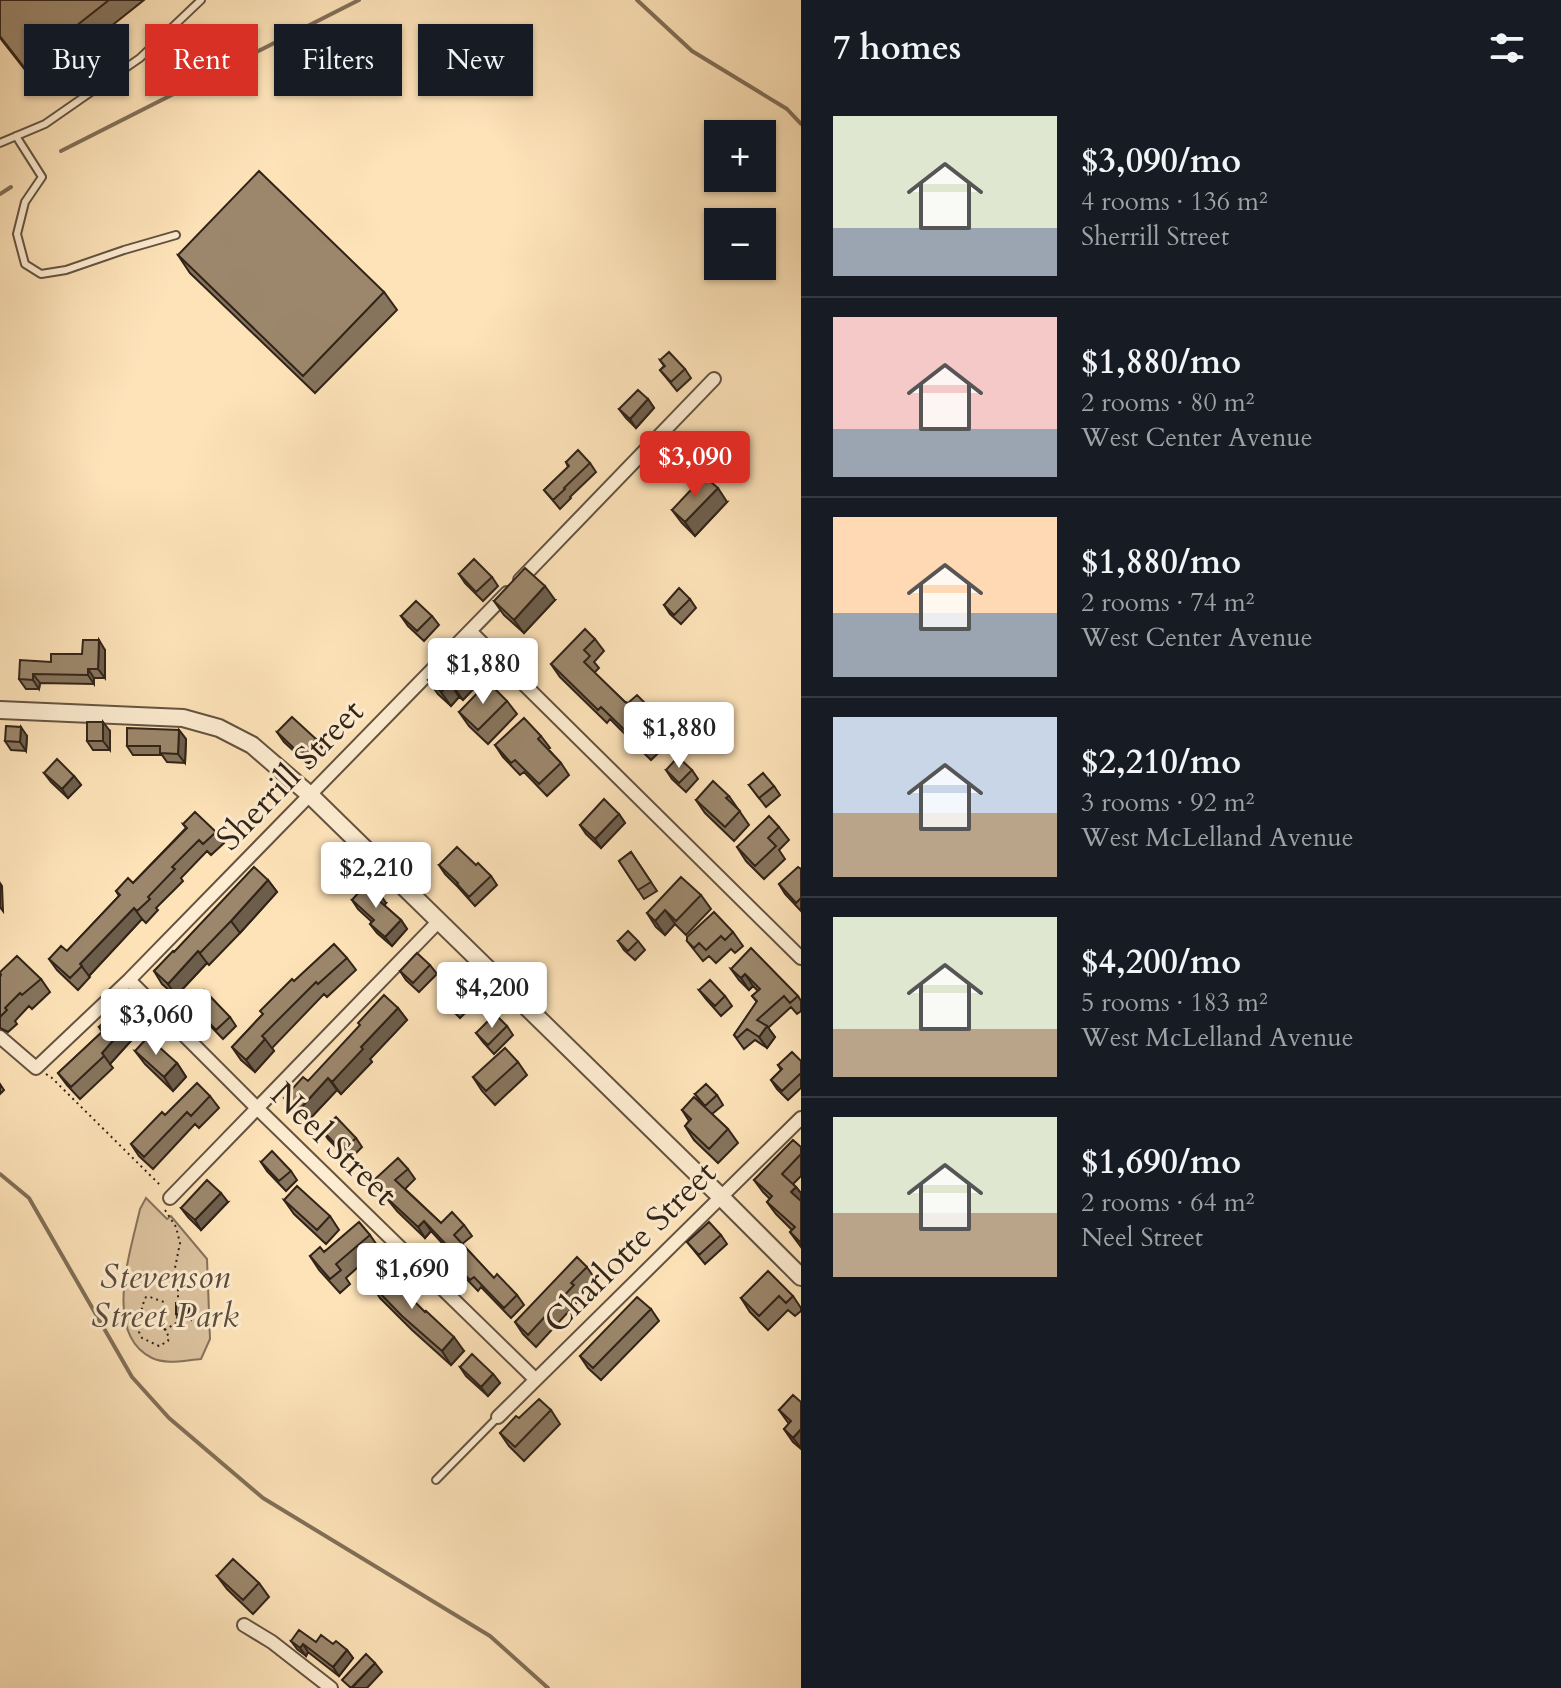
<!DOCTYPE html>
<meta charset="utf-8">
<style>
:root{--surface:#171b24;--page:#20242c;--text:#f1f3f6;--muted:#9ea1a6;--line:#363941;--accent:#d93025}
body{margin:0;font-family:Cardo,serif;background:var(--page);color:var(--text);height:100vh;display:flex;flex-direction:column;font-size:30px;white-space:nowrap}
*{box-sizing:border-box;margin:0}
p{font-size:26px;color:var(--muted)}
.icon{flex:none;width:44px;height:44px;fill:none;stroke:currentColor;stroke-width:2;stroke-linecap:round;stroke-linejoin:round}
.map{position:relative;flex:1;overflow:hidden}
.details{display:flex;flex-direction:column;background:var(--surface);width:760px}
.details>*{flex:none}
.top-card{position:absolute;left:24px;top:24px;width:656px;height:72px;display:flex;gap:16px}
.controls{position:absolute;left:704px;top:120px;display:grid;gap:16px}
.controls a{display:grid;place-items:center;width:72px;height:72px;border-radius:0px;background:var(--surface);box-shadow:0 2px 6px #0004;font-size:40px}
.price{position:absolute;translate:-50% -68px;padding:0 18px;border-radius:8px;background:#fff;color:#222;font-size:26px;line-height:52px;filter:drop-shadow(0 2px 4px #0008)}
.price::after{content:'';position:absolute;left:50%;top:48px;width:24px;height:18px;margin-left:-12px;background:inherit;clip-path:polygon(0 0,100% 0,50% 100%)}
.price.active{background:var(--accent);color:#fff}
ul{padding:0;list-style:none}
li{display:flex;align-items:center;gap:24px;height:200px;padding:0 32px}
li+li{border-top:2px solid var(--line)}
li span{display:grid;place-items:center;flex:none;width:224px;height:160px;border-radius:0px;color:#555}
li>.icon{margin-inline-start:auto}
span .icon{width:96px;height:96px;fill:#fffc;stroke-width:1}
li b{font-size:34px}
h2{display:flex;justify-content:space-between;align-items:center;height:96px;padding:0 32px;font-size:34px}
.pill{padding:0 28px;border-radius:0px;background:var(--surface);box-shadow:0 2px 6px #0004;font-size:28px;line-height:72px}
.pill.active{background:var(--accent);color:#fff}
main{display:flex;flex:1;min-height:0}
.map>svg:first-child{display:block}
.green{fill:#dbc29e;stroke:#86725b;stroke-width:2}
.lines{fill:none;stroke-linecap:round;stroke-linejoin:round}
.stream{stroke:#826f58;stroke-width:4}
.service-casing{stroke:#645340;stroke-width:10}
.minor-casing{stroke:#645340;stroke-width:16}
.tertiary-casing{stroke:#645340;stroke-width:20}
.path{stroke:#312318;stroke-width:2;stroke-dasharray:2 4;stroke-linecap:butt}
.service{stroke:#feedd2;stroke-width:6}
.minor{stroke:#feedd2;stroke-width:12}
.tertiary{stroke:#feedd2;stroke-width:16}
.wall{fill:#86745d;stroke:#312318;stroke-width:2}
.shaded-wall{fill:#6d5e4c;stroke:#312318;stroke-width:2}
.building{fill:#9c876c;stroke:#312318;stroke-width:2}
.labels{text-anchor:middle;dominant-baseline:central;stroke-width:6;stroke-linejoin:round;paint-order:stroke}
.street-label{font-size:34px;fill:#312318;stroke:#feedd2}
.park-label{font-size:34px;font-style:italic;fill:#5c4b3a;stroke:#feedd2}
</style>
<main>
<div class="map">
<svg width="801" height="1688" viewBox="0 0 801 1688">
<rect width="100%" height="100%" fill="#fee3b9"/>
<filter id="stains"><feTurbulence type="fractalNoise" baseFrequency=".0025" numOctaves="4"/><feColorMatrix values="0 0 0 0 .2 0 0 0 0 .09 0 0 0 0 .02 0 0 0 .5 -.17"/></filter>
<radialGradient id="worn" r=".72"><stop offset=".6" stop-color="#630" stop-opacity="0"/><stop offset="1" stop-color="#630" stop-opacity=".3"/></radialGradient>
<path class="green" d="M146,1198L167,1219L171,1216L207,1259L210,1339L201,1359C186,1360 166,1365 152,1358C102,1334 131,1250 140,1209Z"/>
<g class="lines">
<path class="stream" d="M637,0L692,51L787,109L801,124
M61,151L359,0
M0,194L11,187
M0,1174L29,1198L132,1377L169,1418L263,1498L490,1636L548,1688"/>
<defs>
<path id="service" d="M16,136L42,177L25,202L17,234L25,264L41,274L66,270L124,250L176,235
M0,143L45,124L140,58L201,0
M436,1480L498,1417"/>
<path id="minor" d="M520,580L714,379
M470,631L801,958
M129,980L257,1108L535,1379
M0,1037L36,1068L129,980L507,593
M170,1198L438,922
M498,1417L801,1118
M244,1625L272,1642L331,1688"/>
<path id="tertiary" d="M0,710L183,718L219,728L252,745L310,795L721,1197L801,1277"/>
</defs>
<use href="#service" class="service-casing"/>
<use href="#minor" class="minor-casing"/>
<use href="#tertiary" class="tertiary-casing"/>
<path class="path" d="M46,1074L52,1078L162,1187
M165,1210L176,1227L180,1243L174,1273L178,1288V1302
M165,1330L161,1323L165,1307L164,1302L150,1297H146C139,1311 142,1320 139,1332L142,1338L159,1346L168,1341L169,1337L165,1330L176,1323L177,1317"/>
<use href="#service" class="service"/>
<use href="#minor" class="minor"/>
<use href="#tertiary" class="tertiary"/>
</g>
<path class="wall" d="M0,0H144L37,85L0,38Z
M178,255L384,292L397,310L315,393L190,273Z
M660,360L685,369L691,378L677,391L660,370L664,366Z
M648,399L654,408L636,428L626,418L619,409Z
M566,462L590,463L596,472L570,497L571,498L560,509L544,490L568,467Z
M727,502L695,536L682,523L672,510Z
M459,574L492,577L498,586L483,601L465,583Z
M690,599L696,608L681,624L670,614L664,605Z
M555,600L524,633L504,615L494,601Z
M401,616H432L439,625L424,641L408,626Z
M595,639L604,651L594,662L599,668L594,673L625,702L666,724L675,737L651,760L610,719L607,723L560,677L551,664Z
M105,650V678H94V684L40,683L39,689H26L19,679L51,662Z
M471,667L481,681L463,700L459,697L451,706L438,694L428,680Z
M507,701L517,714L488,744L469,726L459,712Z
M179,730L186,739L185,763L167,762L162,755H133L127,746Z
M110,731V750H93L87,741Z
M277,732L316,739L323,749L308,764L284,742Z
M27,736L26,751L11,750L5,741Z
M541,736L550,748L548,749L561,763L569,775L547,796L524,772L520,775L503,757L495,745Z
M666,770H692L698,779L686,792L672,779Z
M44,773L74,776L81,785L68,798L51,782Z
M749,785L774,786L780,795L766,807Z
M729,796L749,825L734,841L705,813L696,800Z
M619,814L625,823L601,848L586,834L580,825Z
M183,824L216,832L224,843L211,855L207,851L181,878L183,881L156,908L158,910L146,923L142,919L89,976L90,977L78,990L57,970L49,959L67,951L119,896L116,891L133,883L186,828Z
M779,827L789,840L779,850L785,859L764,879L746,861L737,847Z
M631,852L657,891L644,899L619,861Z
M439,865H476L491,876L497,885L475,906L458,887L445,874Z
M801,869V911L785,894L779,884Z
M268,880L277,892L240,933L209,965L207,963L176,996L162,984L154,971L174,952Z
M701,895L711,909L686,935L675,924L665,935L656,927L647,913Z
M352,900L386,903L384,905L401,920L407,929L392,946L377,933L370,924L372,922L358,909Z
M733,932L743,946L735,953L731,949L716,963L709,956L703,961L687,941Z
M618,941H638L645,950L635,960L624,950Z
M347,958L356,970L327,997L324,994L272,1048L274,1051L255,1072L241,1060L232,1047L294,981Z
M430,965L437,974L419,992L406,980L400,971Z
M731,969L798,996L801,1001V1011L797,1014L791,1007L768,1028L775,1037L767,1048L755,1040L744,1049L734,1035L757,1002L752,996L758,991L753,986L749,990L739,980Z
M0,977L41,979L50,992L32,1009L29,1006L15,1021L17,1024L8,1032L0,1028Z
M476,987L482,997L460,1018L451,1009L445,1000L453,992L450,988Z
M699,990L725,996L732,1006L721,1016L706,999Z
M190,1003L230,1017L236,1026L223,1039L197,1012Z
M398,1008L407,1020L370,1059L372,1062L341,1094L337,1090L306,1123L293,1110L284,1098L308,1081Z
M132,1019L140,1031L110,1064L113,1068L80,1099L67,1085L58,1073L102,1032L99,1027Z
M507,1026L513,1035L494,1054L483,1042L476,1033Z
M135,1051L177,1063L186,1077L173,1091L145,1064Z
M801,1061V1088L788,1100L777,1089L771,1080L781,1070L778,1065Z
M518,1062L527,1075L495,1105L482,1091L473,1077Z
M0,1084L4,1090L0,1094Z
M695,1094L717,1095L723,1105L712,1114L728,1129L738,1143L718,1163L694,1140L685,1126L689,1121L682,1110L704,1106Z
M210,1096L219,1108L199,1128L195,1124L153,1169L139,1156L131,1144L165,1115Z
M322,1130L356,1138L362,1147L349,1160L328,1139Z
M801,1147V1176L793,1184L801,1193V1247L790,1232L792,1230L776,1214L767,1202L770,1199L763,1192L754,1180Z
M261,1162L291,1171L297,1180L286,1191L267,1171Z
M408,1169L415,1179L405,1189L441,1223L464,1225L472,1236L462,1244L494,1278L517,1295L524,1305L511,1318L481,1287L478,1291L458,1270L451,1260L455,1257L431,1231L425,1238L397,1211L373,1181Z
M284,1200L330,1216L339,1230L326,1244L294,1214Z
M228,1202L201,1230L188,1217L181,1208Z
M370,1235L379,1248L346,1278L350,1284L340,1293L319,1270L310,1256Z
M721,1235L727,1244L705,1264L687,1242Z
M587,1267L595,1279L580,1294L582,1297L536,1347L523,1334L515,1322Z
M371,1284L464,1351L451,1365L412,1330L380,1298Z
M793,1296L801,1308V1311L795,1316L788,1310L768,1330L750,1312L741,1298Z
M189,1303L192,1308L191,1319H179L176,1314Z
M651,1309L659,1321L601,1380L588,1368L580,1356Z
M460,1367L493,1374L500,1383L488,1396L466,1376Z
M801,1402V1449L793,1442L784,1429L789,1424L779,1410Z
M551,1410L560,1424L524,1461L509,1446L500,1433L519,1418Z
M217,1576L259,1583L269,1597L253,1614L227,1589Z
M291,1641L333,1644L347,1650L353,1658L339,1676L308,1652L306,1656L297,1649Z"/>
<path class="shaded-wall" d="M648,399L654,408L636,428L630,419Z
M718,488L727,502L695,536L685,522Z
M545,586L555,600L524,633L514,620Z
M99,640L105,650V678L98,669Z
M471,667L481,681L463,700L453,686Z
M88,669L94,678V684L88,675Z
M33,674L40,683L39,689L33,680Z
M450,683L459,697L451,706L441,692Z
M103,722L110,731V750L103,741Z
M21,727L27,736L26,751L20,742Z
M179,730L186,739L185,763L178,754Z
M74,776L81,785L68,798L62,789Z
M619,814L625,823L601,848L595,839Z
M268,880L277,892L240,933L231,921Z
M0,883L2,886L3,911L0,907Z
M380,894L386,903L383,907L376,898Z
M134,908L142,919L89,976L80,964Z
M665,910L675,924L665,935L655,921Z
M401,920L407,929L392,946L385,937Z
M198,951L207,963L176,996L168,984Z
M745,974L753,986L749,990L741,978Z
M398,1008L407,1020L370,1059L372,1062L341,1094L332,1082L361,1047Z
M132,1019L140,1031L110,1064L102,1053Z
M767,1026L775,1037L767,1048L759,1037Z
M265,1039L274,1051L255,1072L246,1060Z
M177,1063L186,1077L173,1091L164,1077Z
M328,1078L337,1090L306,1123L298,1111Z
M796,1187L801,1193V1204L791,1192Z
M221,1193L228,1202L201,1230L195,1220Z
M424,1221L431,1231L425,1238L418,1227Z
M189,1303L192,1308L191,1319L188,1315Z
M454,1337L464,1351L451,1365L442,1351Z
M493,1374L500,1383L488,1396L481,1387Z
M801,1429V1448L793,1438Z
M303,1644L308,1652L306,1656L300,1648Z
M347,1650L353,1658L339,1676L333,1667Z
M375,1663L382,1672L367,1688H352Z"/>
<path class="building" d="M0,0H109L24,67L0,36Z
M259,171L384,292L303,376L178,255Z
M669,352L685,369L671,382L660,370L665,366L660,360Z
M638,390L648,399L630,419L619,409Z
M578,450L590,463L564,488L565,489L553,500L544,490L569,466L566,462Z
M704,476L718,488L685,522L672,510Z
M474,559L492,577L476,592L459,574Z
M525,568L545,586L514,620L494,601Z
M679,588L690,599L674,615L664,605Z
M416,601L432,616L417,631L401,616Z
M585,629L595,639L584,650L590,656L584,662L625,702L628,703L637,695L666,724L642,747L601,707L598,710L551,664Z
M83,640H99L98,669H88V675L33,674V680L19,679L20,660L51,662V654H82Z
M455,652L471,667L453,686L450,683L441,692L428,680Z
M488,682L507,701L478,730L459,712Z
M292,717L316,739L301,755L277,732Z
M524,718L541,736L538,739L561,763L539,784L515,760L511,763L495,745Z
M87,722H103V741H87Z
M6,726L21,727L20,742L5,741Z
M127,728L179,730L178,754L160,753V746H127Z
M678,757L692,770L679,783L666,770Z
M57,759L74,776L62,789L44,773Z
M763,773L774,786L759,798L749,785Z
M713,781L729,796L726,798L740,811L725,827L696,800Z
M604,799L619,814L595,839L580,825Z
M195,812L216,832L203,844L199,840L172,867L175,869L148,897L150,899L137,911L134,908L80,964L82,966L70,978L49,959L61,946L67,951L120,895L116,891L128,878L133,883L187,828L183,824Z
M769,816L779,827L768,838L776,846L755,866L737,847Z
M457,847L476,865L478,863L491,876L469,897L457,884L458,883L439,865Z
M631,852L651,882L638,890L619,861Z
M254,867L268,880L231,921L200,953L198,951L168,984L154,971L173,951L174,952Z
M798,867L801,869V898L796,903L779,884Z
M681,877L701,895L676,921L665,910L655,921L647,913Z
M367,883L380,894L376,898L401,920L385,937L370,924L374,920L352,900Z
M714,912L733,932L725,940L721,936L706,950L699,943L694,948L687,941V937Z
M628,931L638,941L628,951L618,941Z
M334,944L347,958L318,984L316,982L262,1036L265,1039L246,1060L232,1047L263,1014L260,1011L292,979L294,981Z
M751,948L798,996L790,1003L784,996L757,1020L767,1026L759,1037L747,1029L737,1038L734,1035L757,1001L752,996L760,989L745,974L741,978L731,969Z
M417,953L430,965L413,983L400,971Z
M17,956L41,979L22,995L20,993L5,1008L7,1010L0,1017V977L1,975L0,972Z
M464,975L476,987L454,1009L445,1000L453,991L450,988Z
M710,980L725,996L715,1006L699,990Z
M204,990L230,1017L216,1030L190,1003Z
M384,995L398,1008L361,1047L363,1049L332,1082L328,1078L298,1111L284,1098L303,1077L308,1081L360,1025L358,1023Z
M118,1006L132,1019L102,1053L104,1056L71,1087L58,1073L103,1031L99,1027Z
M495,1014L507,1026L488,1045L476,1033Z
M148,1037L177,1063L164,1077L135,1051Z
M505,1048L518,1062L486,1091L473,1077Z
M792,1052L801,1061V1073L782,1091L771,1080L782,1069L778,1065Z
M197,1083L210,1096L191,1116L187,1112L144,1157L131,1144L162,1112L165,1115Z
M706,1084L717,1095L705,1106L695,1094Z
M694,1097L728,1129L709,1149L685,1126L691,1119L682,1110Z
M336,1117L356,1138L342,1151L322,1130Z
M793,1140L801,1147V1154L782,1174L796,1187L791,1192L801,1201V1243L790,1232L795,1227L767,1202L772,1196L754,1180Z
M272,1151L291,1171L279,1181L261,1162Z
M398,1158L408,1169L395,1180L441,1223L452,1212L464,1225L454,1235L494,1278L497,1274L517,1295L504,1308L474,1277L470,1280L451,1260L456,1255L424,1221L418,1227L390,1201L391,1199L373,1181Z
M207,1180L221,1193L195,1220L181,1208Z
M297,1186L330,1216L317,1230L284,1200Z
M359,1222L370,1235L336,1264L341,1270L330,1279L310,1256L320,1247L324,1252Z
M709,1222L721,1235L699,1255L687,1242Z
M577,1257L587,1267L571,1283L574,1285L528,1335L515,1322Z
M384,1271L425,1312L426,1311L454,1337L442,1351L402,1316L371,1284Z
M768,1271L793,1296L786,1303L779,1296L759,1316L741,1298Z
M637,1297L651,1309L593,1368L580,1356Z
M176,1303H189L188,1315L176,1314Z
M472,1354L493,1374L481,1387L460,1367Z
M793,1395L801,1402V1429L793,1438L784,1429L791,1421L779,1410Z
M539,1399L551,1410L515,1447L500,1433L516,1416L519,1418Z
M233,1559L259,1583L243,1600L217,1576Z
M299,1630L316,1642L321,1635L333,1644L336,1641L347,1650L333,1667L303,1644L300,1648L291,1641Z
M366,1654L375,1663L351,1688L342,1680Z"/>
<g class="labels">
<g class="street-label">
<text transform="translate(290 775) rotate(-46)">Sherrill Street</text>
<text transform="translate(334 1144) rotate(44)">Neel Street</text>
<text transform="translate(630 1247) rotate(-45)">Charlotte Street</text>
</g>
<g class="park-label">
<text x="165" y="1277">Stevenson<tspan x="165" dy="39">Street Park</tspan></text>
</g>
</g>
<rect width="100%" height="100%" filter="url(#stains)"/>
<rect width="100%" height="100%" fill="url(#worn)"/>
</svg>
<div class="controls">
<a>+</a>
<a>−</a>
</div>
<b class="price active" style="left:695px;top:499px">$3,090</b>
<b class="price" style="left:483px;top:706px">$1,880</b>
<b class="price" style="left:679px;top:770px">$1,880</b>
<b class="price" style="left:376px;top:910px">$2,210</b>
<b class="price" style="left:492px;top:1030px">$4,200</b>
<b class="price" style="left:156px;top:1057px">$3,060</b>
<b class="price" style="left:412px;top:1311px">$1,690</b>
<div class="top-card">
<a class="pill">Buy</a>
<a class="pill active">Rent</a>
<a class="pill">Filters</a>
<a class="pill">New</a>
</div>
</div>
<section class="details">
<h2>7 homes<svg class="icon" aria-label="filters" viewBox="0 0 24 24"><path d="M4 7h16M4 17h16"/><circle cx="9" cy="7" r="2"/><circle cx="15" cy="17" r="2"/></svg></h2>
<ul>
<li><span style="background:linear-gradient(#dfe7d0 70%,#9aa5b1 0)"><svg class="icon" aria-label="home" viewBox="0 0 24 24"><path d="M3 11l9-7 9 7M6 9v11h12V9"/></svg></span><div><b>$3,090/mo</b><p>4 rooms · 136 m²</p><p>Sherrill Street</p></div></li>
<li><span style="background:linear-gradient(#f6c9c9 70%,#9aa5b1 0)"><svg class="icon" aria-label="home" viewBox="0 0 24 24"><path d="M3 11l9-7 9 7M6 9v11h12V9"/></svg></span><div><b>$1,880/mo</b><p>2 rooms · 80 m²</p><p>West Center Avenue</p></div></li>
<li><span style="background:linear-gradient(#ffd9b3 60%,#9aa5b1 0)"><svg class="icon" aria-label="home" viewBox="0 0 24 24"><path d="M3 11l9-7 9 7M6 9v11h12V9"/></svg></span><div><b>$1,880/mo</b><p>2 rooms · 74 m²</p><p>West Center Avenue</p></div></li>
<li><span style="background:linear-gradient(#c9d6e8 60%,#b9a48a 0)"><svg class="icon" aria-label="home" viewBox="0 0 24 24"><path d="M3 11l9-7 9 7M6 9v11h12V9"/></svg></span><div><b>$2,210/mo</b><p>3 rooms · 92 m²</p><p>West McLelland Avenue</p></div></li>
<li><span style="background:linear-gradient(#dfe7d0 70%,#b9a48a 0)"><svg class="icon" aria-label="home" viewBox="0 0 24 24"><path d="M3 11l9-7 9 7M6 9v11h12V9"/></svg></span><div><b>$4,200/mo</b><p>5 rooms · 183 m²</p><p>West McLelland Avenue</p></div></li>
<li><span style="background:linear-gradient(#dfe7d0 60%,#b9a48a 0)"><svg class="icon" aria-label="home" viewBox="0 0 24 24"><path d="M3 11l9-7 9 7M6 9v11h12V9"/></svg></span><div><b>$1,690/mo</b><p>2 rooms · 64 m²</p><p>Neel Street</p></div></li>
</ul>
</section>
</main>
